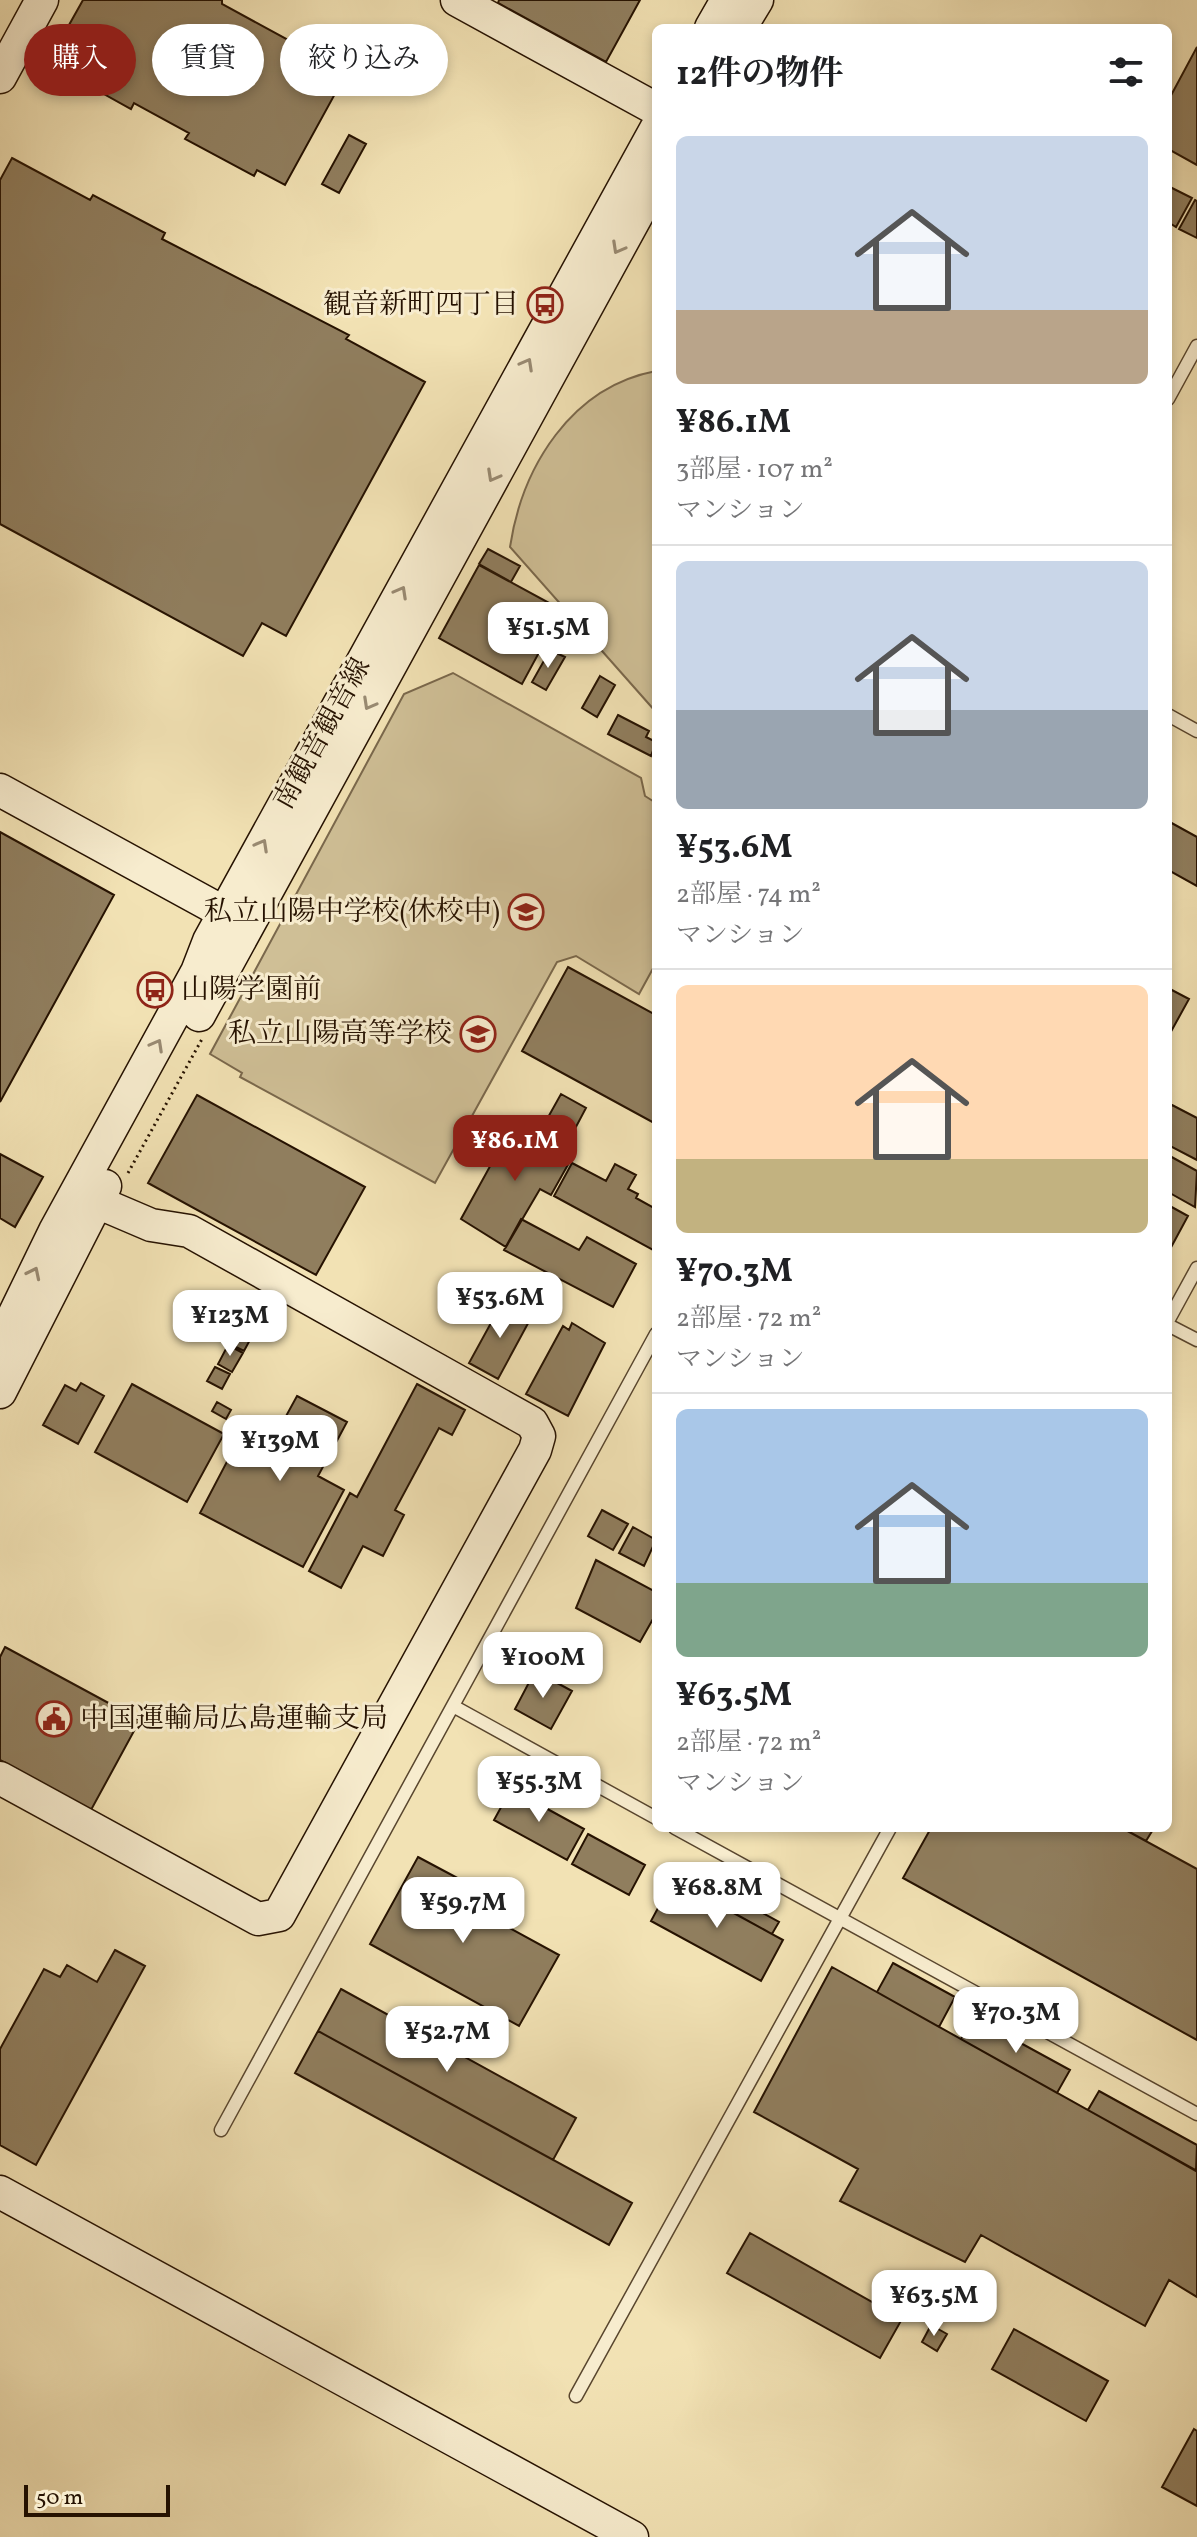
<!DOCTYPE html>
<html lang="ja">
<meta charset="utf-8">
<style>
:root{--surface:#fff;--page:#f6f6f6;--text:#202124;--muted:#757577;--line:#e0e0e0;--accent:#8f2418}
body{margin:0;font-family:Vollkorn,"Noto Serif JP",serif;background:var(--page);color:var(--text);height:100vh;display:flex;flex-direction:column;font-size:30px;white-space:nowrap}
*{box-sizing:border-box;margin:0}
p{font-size:26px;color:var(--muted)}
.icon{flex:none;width:44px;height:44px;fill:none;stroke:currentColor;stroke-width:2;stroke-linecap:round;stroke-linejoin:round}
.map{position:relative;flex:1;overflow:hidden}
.sheet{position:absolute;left:652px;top:24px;width:520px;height:1808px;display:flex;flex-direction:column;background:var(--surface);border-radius:12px;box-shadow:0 4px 12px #0003}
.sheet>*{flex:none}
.top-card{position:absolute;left:24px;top:24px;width:508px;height:72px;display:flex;gap:16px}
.scale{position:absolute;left:24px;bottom:20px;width:146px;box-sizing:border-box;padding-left:8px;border:4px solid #261201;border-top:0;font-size:22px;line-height:28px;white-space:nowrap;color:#261201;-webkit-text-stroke:6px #f7ecce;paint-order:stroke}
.price{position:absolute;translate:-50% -68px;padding:0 18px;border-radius:16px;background:#fff;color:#222;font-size:26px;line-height:52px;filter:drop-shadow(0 2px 4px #0008)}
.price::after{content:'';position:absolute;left:50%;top:48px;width:24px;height:18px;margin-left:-12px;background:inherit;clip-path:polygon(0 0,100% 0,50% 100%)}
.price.current{background:var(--accent);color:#fff}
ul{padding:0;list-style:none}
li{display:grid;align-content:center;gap:16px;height:424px;padding:0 24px}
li+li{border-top:2px solid var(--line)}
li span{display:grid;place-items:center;height:248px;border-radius:12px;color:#555}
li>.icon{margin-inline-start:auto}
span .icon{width:144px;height:144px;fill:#fffc;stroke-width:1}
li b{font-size:34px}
h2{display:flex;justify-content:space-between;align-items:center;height:96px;padding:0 24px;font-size:34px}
.tag{padding:0 28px;border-radius:36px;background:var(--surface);box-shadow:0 4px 12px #0003;font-size:28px;line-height:72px}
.tag.current{background:var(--accent);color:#fff}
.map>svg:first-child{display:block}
.green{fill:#cfbf96;stroke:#7a684c;stroke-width:2}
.building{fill:#907e5e;stroke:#261201;stroke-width:2}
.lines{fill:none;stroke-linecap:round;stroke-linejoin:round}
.lane-casing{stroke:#59462e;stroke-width:15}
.secondary-casing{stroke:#261201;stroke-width:35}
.path{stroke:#261201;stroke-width:3;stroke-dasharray:2 4;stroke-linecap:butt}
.lane{stroke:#f7ecce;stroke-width:12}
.secondary{stroke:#f7ecce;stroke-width:32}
.oneway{stroke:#998a72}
.labels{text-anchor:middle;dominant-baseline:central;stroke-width:6;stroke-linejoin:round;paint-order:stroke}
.poi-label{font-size:28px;fill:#261201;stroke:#f7ecce;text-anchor:end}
.street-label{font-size:28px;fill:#261201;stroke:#f7ecce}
</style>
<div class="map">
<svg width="1197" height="2537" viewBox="0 0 1197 2537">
<rect width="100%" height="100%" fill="#f2e2b4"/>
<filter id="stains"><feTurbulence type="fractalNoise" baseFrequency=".0025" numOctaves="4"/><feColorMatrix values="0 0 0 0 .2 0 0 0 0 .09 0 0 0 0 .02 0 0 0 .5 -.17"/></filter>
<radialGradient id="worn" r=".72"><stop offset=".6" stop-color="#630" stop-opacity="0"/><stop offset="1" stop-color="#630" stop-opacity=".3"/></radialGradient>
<path class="green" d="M656,371V712L510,547C522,467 571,387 656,371Z
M453,673L641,778L645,796L656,803V963L639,994L576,956L557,962L435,1183L240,1077L242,1073L210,1054L404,694Z"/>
<path class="building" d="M83,0H222V4L347,72L285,185L257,170L254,176L185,139L189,133L134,103L131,109L75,78L69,88L46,75L55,60L51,57Z
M499,0H640L606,62L498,3Z
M1197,47V165L1168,149V101Z
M349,135L366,144L339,193L322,184Z
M12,158L90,200L93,195L165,233L162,239L349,335L346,339L425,382L286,636L262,623L243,656L0,524V180Z
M1168,186L1192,198L1176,227L1168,222Z
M1195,200L1197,201V238L1179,229Z
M488,549L520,566L511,582L479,564Z
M479,565L562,610L522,684L439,638Z
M550,650L565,657L546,690L532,682Z
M600,676L615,685L597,717L582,708Z
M618,715L649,731L646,737L656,742L651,756L608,734Z
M1168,821L1197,837V886L1168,870Z
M0,832L114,895L0,1102Z
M568,967L656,1015V1124L522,1051Z
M1168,988L1189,999L1168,1037Z
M561,1094L586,1108L568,1142L542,1128Z
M197,1095L365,1187L316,1275L148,1183Z
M1172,1105L1197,1118V1160L1168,1145V1112Z
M521,1126L574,1154L551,1195L540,1189L506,1247L461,1219L510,1130L517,1134Z
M0,1154L43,1177L15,1227L0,1218Z
M1168,1155L1197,1171L1195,1207L1168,1192Z
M572,1163L606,1181L615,1164L636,1175L628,1189L638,1194L636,1198L656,1209L653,1250L554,1196Z
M1168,1205L1188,1216L1168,1253Z
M521,1219L579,1250L587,1237L636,1264L613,1307L504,1250Z
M503,1301L532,1316L498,1379L469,1363Z
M244,1318L258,1325L244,1351L230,1344Z
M572,1323L605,1343L568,1416L526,1394L563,1326L569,1330Z
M228,1345L243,1353L232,1372L218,1364Z
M215,1367L230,1374L222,1389L207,1381Z
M81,1383L104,1396L78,1444L43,1425L65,1385L76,1391Z
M132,1384L224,1434L187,1502L95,1452Z
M417,1384L465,1410L452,1435L439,1428L395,1510L404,1515L383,1556L363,1546L341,1588L309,1571L350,1493L357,1497Z
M297,1396L347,1422L318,1476L344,1490L303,1567L200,1513L242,1433L255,1440L265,1422L279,1429Z
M217,1402L231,1410L226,1419L212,1411Z
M602,1510L628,1524L613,1550L588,1536Z
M633,1527L656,1540L644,1566L619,1553Z
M596,1560L656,1592V1621L653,1619L640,1642L576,1608Z
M5,1647L140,1720L91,1810L0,1760V1657Z
M542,1660L556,1668L550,1679L535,1671Z
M535,1671L572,1691L551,1729L515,1709Z
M511,1789L584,1829L567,1860L494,1820Z
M931,1828H1122L1197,1869V2040L903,1878Z
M1122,1828H1154L1146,1841Z
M588,1834L645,1865L629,1895L572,1864Z
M418,1857L463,1881L453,1897L559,1955L519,2026L370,1944Z
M673,1880L783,1940L761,1981L651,1921Z
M743,1902L779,1922L772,1934L736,1914Z
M115,1950L145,1966L36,2165L0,2145V2049L44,1969L60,1977L67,1965L97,1982Z
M893,1963L955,1997L939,2027L877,1992Z
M832,1967L1197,2171V2297L1169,2280L1145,2326L981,2235L965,2262L840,2201L858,2169L754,2112Z
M341,1989L576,2118L553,2160L318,2031Z
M973,2017L1070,2070L1057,2093L961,2039Z
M318,2031L632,2203L609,2245L295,2073Z
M1099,2091L1197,2145L1196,2171L1088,2110Z
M750,2233L902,2319L880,2358L727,2273Z
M931,2325L947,2334L937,2351L922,2342Z
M1014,2329L1108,2381L1086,2421L992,2369Z
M1194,2429L1197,2431V2506L1162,2487Z"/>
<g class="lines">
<defs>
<path id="lane" d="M1168,399L1197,346
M1168,715L1197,731
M1168,1321L1197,1268
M1168,1325L1197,1340
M453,1706L656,1818
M675,1828L1197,2114
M221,2130L656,1334
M576,2396L890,1828"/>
<path id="secondary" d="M457,0L656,109
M711,28L727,0
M740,28L757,0
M0,77L42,0
M0,790L243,923
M199,1015L656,180
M0,1344L55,1231L197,972L209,941L656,129
M0,1392L105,1186
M0,1778L258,1919L279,1915L535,1450L539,1436L532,1423L189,1231L151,1225L76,1193
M0,2192L632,2537"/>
</defs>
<use href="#lane" class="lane-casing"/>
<use href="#secondary" class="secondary-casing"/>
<path class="path" d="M128,1173L202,1039"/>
<use href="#lane" class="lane"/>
<use href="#secondary" class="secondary"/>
</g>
<defs><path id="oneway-chevron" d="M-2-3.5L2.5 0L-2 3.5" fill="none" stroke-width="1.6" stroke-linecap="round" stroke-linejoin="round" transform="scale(2)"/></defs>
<g class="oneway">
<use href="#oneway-chevron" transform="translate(618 248) rotate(119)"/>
<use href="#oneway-chevron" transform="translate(527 364) rotate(-61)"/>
<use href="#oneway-chevron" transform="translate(493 476) rotate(119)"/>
<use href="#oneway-chevron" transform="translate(401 592) rotate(-61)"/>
<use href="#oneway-chevron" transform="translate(369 704) rotate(119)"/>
<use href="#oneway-chevron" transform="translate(262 845) rotate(-61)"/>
<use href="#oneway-chevron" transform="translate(157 1045) rotate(-61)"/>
<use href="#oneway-chevron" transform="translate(34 1273) rotate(-64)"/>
</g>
<defs>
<symbol id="bus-ring" viewBox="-11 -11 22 22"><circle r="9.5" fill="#f7ecce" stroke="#8f2418" stroke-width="1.5"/><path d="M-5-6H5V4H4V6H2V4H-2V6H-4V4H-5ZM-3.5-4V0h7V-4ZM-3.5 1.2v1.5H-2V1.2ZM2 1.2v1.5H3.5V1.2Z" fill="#8f2418"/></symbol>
<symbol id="school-ring" viewBox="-11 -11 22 22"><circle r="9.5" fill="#f7ecce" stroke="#8f2418" stroke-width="1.5"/><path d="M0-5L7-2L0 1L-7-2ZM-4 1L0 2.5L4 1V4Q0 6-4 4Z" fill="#8f2418"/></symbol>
<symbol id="civic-ring" viewBox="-11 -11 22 22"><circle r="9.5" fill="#f7ecce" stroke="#8f2418" stroke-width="1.5"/><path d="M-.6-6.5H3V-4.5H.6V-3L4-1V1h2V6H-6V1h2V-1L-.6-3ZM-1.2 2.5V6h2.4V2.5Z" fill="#8f2418"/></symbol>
</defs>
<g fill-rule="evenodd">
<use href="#bus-ring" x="525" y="285" width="40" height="40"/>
<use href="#school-ring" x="506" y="892" width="40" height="40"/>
<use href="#bus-ring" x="135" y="970" width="40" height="40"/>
<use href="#school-ring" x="458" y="1014" width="40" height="40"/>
<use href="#civic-ring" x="34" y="1699" width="40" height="40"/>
</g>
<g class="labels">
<g class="poi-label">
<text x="519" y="305">観音新町四丁目</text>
<text x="500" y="912">私立山陽中学校(休校中)</text>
<text x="181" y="990" text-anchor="start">山陽学園前</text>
<text x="452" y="1034">私立山陽高等学校</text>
<text x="80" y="1719" text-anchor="start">中国運輸局広島運輸支局</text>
</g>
<g class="street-label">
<text transform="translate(323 734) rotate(-61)">南観音観音線</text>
</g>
</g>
<rect width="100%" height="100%" filter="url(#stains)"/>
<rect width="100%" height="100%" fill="url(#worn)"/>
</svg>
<div class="scale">50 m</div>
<b class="price" style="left:548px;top:670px">¥51.5M</b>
<b class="price current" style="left:515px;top:1183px">¥86.1M</b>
<b class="price" style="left:500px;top:1340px">¥53.6M</b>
<b class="price" style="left:230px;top:1358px">¥123M</b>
<b class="price" style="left:280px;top:1483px">¥139M</b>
<b class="price" style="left:543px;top:1700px">¥100M</b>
<b class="price" style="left:539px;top:1824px">¥55.3M</b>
<b class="price" style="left:717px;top:1930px">¥68.8M</b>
<b class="price" style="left:463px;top:1945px">¥59.7M</b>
<b class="price" style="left:1016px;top:2055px">¥70.3M</b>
<b class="price" style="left:447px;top:2074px">¥52.7M</b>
<b class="price" style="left:934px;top:2338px">¥63.5M</b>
<div class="top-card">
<a class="tag current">購入</a>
<a class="tag">賃貸</a>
<a class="tag">絞り込み</a>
</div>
<section class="sheet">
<h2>12件の物件<svg class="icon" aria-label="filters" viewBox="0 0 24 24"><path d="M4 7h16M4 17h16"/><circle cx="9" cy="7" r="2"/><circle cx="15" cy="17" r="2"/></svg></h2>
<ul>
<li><span style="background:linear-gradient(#c9d6e8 70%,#b9a48a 0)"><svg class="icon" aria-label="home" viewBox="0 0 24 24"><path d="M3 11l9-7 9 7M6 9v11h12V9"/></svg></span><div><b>¥86.1M</b><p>3部屋 · 107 m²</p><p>マンション</p></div></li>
<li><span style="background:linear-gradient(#c9d6e8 60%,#9aa5b1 0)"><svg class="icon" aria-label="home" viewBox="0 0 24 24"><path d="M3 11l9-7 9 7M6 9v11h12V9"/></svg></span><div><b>¥53.6M</b><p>2部屋 · 74 m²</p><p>マンション</p></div></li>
<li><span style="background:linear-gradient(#ffd9b3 70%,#c2b280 0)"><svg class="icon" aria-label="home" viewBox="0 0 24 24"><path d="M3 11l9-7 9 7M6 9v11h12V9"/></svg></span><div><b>¥70.3M</b><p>2部屋 · 72 m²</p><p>マンション</p></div></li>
<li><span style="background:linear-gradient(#a9c7e8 70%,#7fa58c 0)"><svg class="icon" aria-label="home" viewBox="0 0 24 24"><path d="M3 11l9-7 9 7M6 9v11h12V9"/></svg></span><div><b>¥63.5M</b><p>2部屋 · 72 m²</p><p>マンション</p></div></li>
</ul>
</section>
</div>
